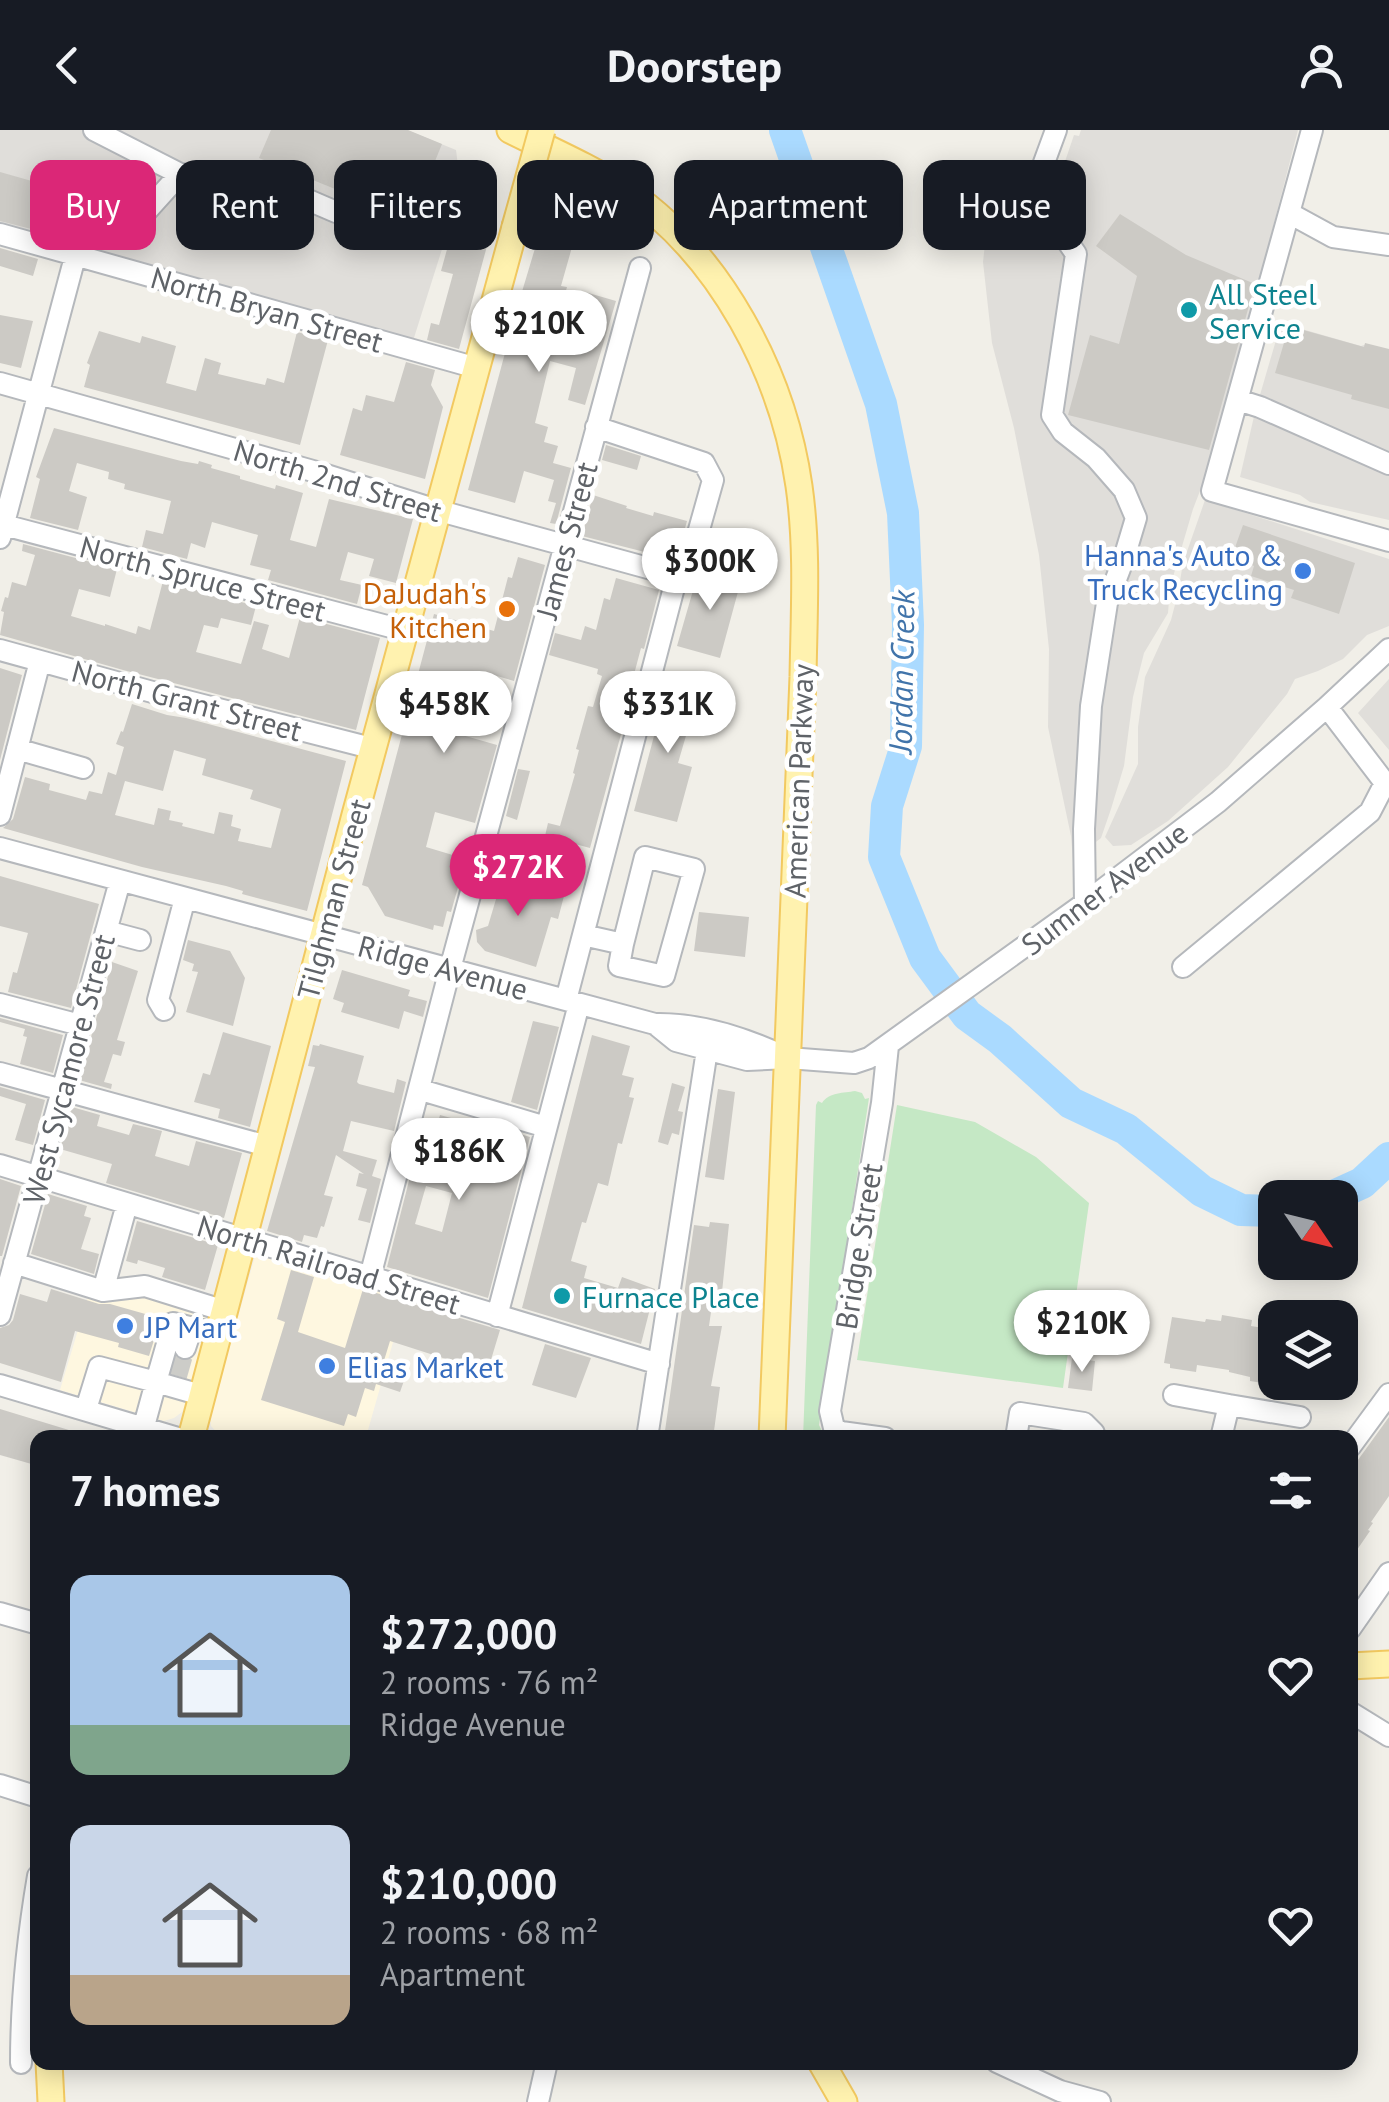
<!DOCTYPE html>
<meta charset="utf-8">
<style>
:root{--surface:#171b24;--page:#20242c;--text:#f1f3f6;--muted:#9ea1a6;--accent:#db2777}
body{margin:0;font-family:"PT Sans",sans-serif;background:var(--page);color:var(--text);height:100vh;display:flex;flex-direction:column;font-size:38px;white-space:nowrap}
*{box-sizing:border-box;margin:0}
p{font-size:32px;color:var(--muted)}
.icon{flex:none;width:55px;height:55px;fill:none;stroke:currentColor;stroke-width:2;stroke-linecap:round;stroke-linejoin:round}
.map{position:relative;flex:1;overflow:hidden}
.sheet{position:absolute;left:30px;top:1300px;width:1328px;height:640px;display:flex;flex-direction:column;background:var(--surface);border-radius:20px;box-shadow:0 5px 25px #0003}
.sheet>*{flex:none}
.top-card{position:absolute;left:30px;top:30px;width:1330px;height:90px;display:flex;gap:20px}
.needle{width:65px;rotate:125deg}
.buttons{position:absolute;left:1258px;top:1050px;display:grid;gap:20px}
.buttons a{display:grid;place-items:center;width:100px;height:100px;border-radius:20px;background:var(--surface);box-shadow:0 5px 25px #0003;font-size:50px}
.price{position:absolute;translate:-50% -85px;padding:0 22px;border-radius:35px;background:#fff;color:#222;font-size:32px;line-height:65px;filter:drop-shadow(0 2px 5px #0008)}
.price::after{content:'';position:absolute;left:50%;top:60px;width:30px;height:22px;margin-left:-15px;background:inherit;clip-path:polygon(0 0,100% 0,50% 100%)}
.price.selected{background:var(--accent);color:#fff}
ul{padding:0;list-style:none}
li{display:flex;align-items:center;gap:30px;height:250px;padding:0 40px}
li span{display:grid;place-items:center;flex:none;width:280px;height:200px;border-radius:20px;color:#555}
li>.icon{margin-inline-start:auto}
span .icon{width:120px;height:120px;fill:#fffc;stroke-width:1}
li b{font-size:42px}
h2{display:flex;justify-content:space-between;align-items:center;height:120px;padding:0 40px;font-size:42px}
.chip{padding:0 35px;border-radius:20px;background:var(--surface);box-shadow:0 5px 25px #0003;font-size:35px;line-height:90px}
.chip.selected{background:var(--accent);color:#fff}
header{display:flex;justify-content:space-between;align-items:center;height:130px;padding:0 40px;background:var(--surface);font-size:45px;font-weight:700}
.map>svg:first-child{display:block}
.commercial{fill:#fef7e0}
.industrial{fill:#e0deda}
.green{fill:#c5e8c5}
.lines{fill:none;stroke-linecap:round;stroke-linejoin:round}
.river{stroke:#aadaff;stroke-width:32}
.building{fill:#cccac5;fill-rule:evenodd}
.minor-tunnel{stroke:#ccccc8;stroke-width:20;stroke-dasharray:20 10;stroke-linecap:butt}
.minor-casing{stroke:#b5b8bc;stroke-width:24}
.major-casing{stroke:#f2c960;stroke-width:29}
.minor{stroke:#fff;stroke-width:20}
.major{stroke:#fff2af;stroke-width:25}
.major-bridge-casing{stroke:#f2c960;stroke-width:29;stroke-linecap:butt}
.major-bridge{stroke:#fff2af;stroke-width:25}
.culture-dot{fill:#0f9aa8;stroke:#fff;stroke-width:4}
.shop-dot{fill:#3f7fe0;stroke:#fff;stroke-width:4}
.food-dot{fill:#e8710a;stroke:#fff;stroke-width:4}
.labels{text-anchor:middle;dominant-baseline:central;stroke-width:9;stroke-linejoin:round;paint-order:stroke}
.culture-label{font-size:30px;fill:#0d838f;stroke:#fff;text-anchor:start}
.street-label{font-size:30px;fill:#5f6368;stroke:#fff}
.shop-label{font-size:30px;fill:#366cbe;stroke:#fff;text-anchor:start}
.food-label{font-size:30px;fill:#c56008;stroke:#fff;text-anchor:end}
.water-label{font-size:32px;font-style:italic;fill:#4174aa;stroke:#fff}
</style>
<header><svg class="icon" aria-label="back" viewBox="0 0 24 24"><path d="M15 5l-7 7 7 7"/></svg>Doorstep<svg class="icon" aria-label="person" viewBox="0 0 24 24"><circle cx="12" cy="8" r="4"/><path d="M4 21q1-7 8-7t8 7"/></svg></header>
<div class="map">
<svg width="1389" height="1972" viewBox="0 0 1389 1972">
<rect width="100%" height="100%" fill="#f1efe8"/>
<path class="commercial" d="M257,1119L407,1163L366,1307H221L211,1296L210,1287Z
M90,1160L143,1162L209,1180V1188L185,1275L182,1282L174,1288L164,1291L60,1260Z"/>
<path class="industrial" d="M0,0H407L456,20L461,59L413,211L0,100Z
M1081,0H1298L1215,322L1193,379L1170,457L1168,483L1144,523L1133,567L1124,636L1111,679L1101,708L1073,730L1071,706L1048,597L1049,519L1039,425L1014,298L992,213L983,132L991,60L1000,44L1011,33L1058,52L1074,5L1079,6Z
M1281,193L1361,216L1367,214L1389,220V390L1310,372L1300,365L1240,347L1255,282Z
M1205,370L1389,429V496L1367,505L1343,529L1318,541L1295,549L1287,564L1228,637L1168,691L1131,715L1113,716L1105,707L1138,634V597L1145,547L1171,490L1178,463L1183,433Z
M1389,549V620L1358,583Z"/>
<path class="green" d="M855,961L862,963L865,969L869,968L819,1295L824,1305L838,1307L803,1308L816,975L818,971L822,973C829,962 844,963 855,961Z
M897,975L975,992L1036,1027L1089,1073L1063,1258L857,1230Z"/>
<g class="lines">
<path class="river" d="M785,0L881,274L903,383L908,495L906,616L887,676L884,727L925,828L967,885L1000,909L1071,973L1126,999L1202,1061L1241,1080L1275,1081
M1329,1068L1362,1053L1389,1028"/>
</g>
<path class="building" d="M271,0H408L442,14L411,90L259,28Z
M0,42L60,59L47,103L0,91Z
M1120,84L1186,125L1255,154L1209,320L1068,285L1090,205L1119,214L1137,146L1096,116Z
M451,105L487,116L459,219L427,210L431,193L439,195L453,144L441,141Z
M539,105L559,112L561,106L574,110L561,156L567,157L565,164L585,162L616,171L585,275L568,270L576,238L550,231L535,293L548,297L544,312L558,316L553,333L571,338L556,394L550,393L556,373L548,371L554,350L524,341L515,373L468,360L518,175Z
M0,118L38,129L33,146L0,136Z
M0,185L33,191L21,238L0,233Z
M1289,196L1364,217L1365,213L1389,219V279L1351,269L1352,265L1275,243Z
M99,201L140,213L142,206L176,216L166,253L196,261L205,228L221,233L218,244L265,255L267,248L284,253L297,202L328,210L300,315L84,257L90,235L87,233Z
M406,232L435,240L431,255L443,277L425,349L340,325L353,278L362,281L366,265L394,272Z
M54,298L181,331L198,334L199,331L212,335L211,338L240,346V349L275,359L276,355L303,363L290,410L316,417L329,369L413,389L396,453L369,446L374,429L348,422L340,450L362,455L357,474L268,450L271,440L250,435L258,405L212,392L205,418L191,413L187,429L142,417L146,400L163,404L171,371L124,359L125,354L108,349L109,342L77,333L69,361L87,367L78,400L30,388L40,349L36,347Z
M606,315L641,326L637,340L602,330Z
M593,365L627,376L626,378L653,386L654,382L687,391L676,430L582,406Z
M1243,395L1355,433L1339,484L1291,468L1294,460L1251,446L1254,436L1250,434L1251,432L1232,426Z
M23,414L117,439L110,467L79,459L71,486L105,496V494L136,504L138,496L150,500L163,451L256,476L251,495L221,488L218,498L204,495L196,522L241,534L254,491L269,495L262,519L289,528L300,487L380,508L356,600L123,540L0,505L4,482L1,481L5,467L8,468L12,452L26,456L35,425L22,421Z
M518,427L545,435L514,551L490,544L485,560L475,558L462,605L497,615L475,693L435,682L426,717L466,729L451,782L447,781L443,797L434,795L433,800L385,786L368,757L362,755L434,484L494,501L508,447L512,448Z
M702,439L719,444L720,441L742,447L720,528L677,516L696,450Z
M616,448L659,460L644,519L641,518L632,552L635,553L590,718L545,706L548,693L560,696L575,644L573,643L579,620L576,619L588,576L593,577L602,546L597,544L598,539L549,525L555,503L581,510L585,496L596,500L604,468L610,470Z
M0,538L22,545L0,630Z
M669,550L700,558L678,633L692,637L677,692L634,681Z
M132,574L167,585L186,588L346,631L307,781L242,764L243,761L226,756L142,737L3,698L13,689L25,647L50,654L49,660L86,670L89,661L102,664L108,642L116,645L124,617L116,614L121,601L123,602ZM174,620L206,629L202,645L253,660L250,669L281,679L271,718L238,711L241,699L231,696L233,685L219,682L214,704L182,696L183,693L169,690L171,681L158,678L154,695L115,685L125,651L163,661Z
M518,639L530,641L517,690L506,686Z
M493,733L510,738L509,741L515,742L512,752L564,766L558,789L551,787L536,837L485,821L477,812L476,800L488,796L499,759L487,755Z
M0,746L99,774L71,878L8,862L13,842L17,843L28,803L0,796Z
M699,782L749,787L745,827L694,821Z
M188,810L230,821L245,848L233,896L186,882L198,842L192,841L194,834L183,830Z
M112,832L138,841L117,910L125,912L121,926L113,924L104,952L112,954L111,959L79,950Z
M342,840L410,860L408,866L427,871L423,887L404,881L399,899L341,882L344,873L333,869Z
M0,888L63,905L53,943L20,934L27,907L23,906L25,899L0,892Z
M533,891L559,897L537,980L511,972Z
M223,902L271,916L250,997L218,988L220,979L194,972L203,943L210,945Z
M592,905L630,916L622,945L634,948L629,967L634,968L622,1014L618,1013L608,1056L598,1053L586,1093L582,1092L571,1131L587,1136L584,1148L618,1158L622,1147L655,1159L641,1214L522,1178Z
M320,914L364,926L357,952L359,954L394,963L397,949L406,952L394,1001L351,991L343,1021L377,1030L372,1046L381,1049L370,1093L358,1090L367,1059L356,1056L359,1043L364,1044L336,1025L324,1065L333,1067L324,1097L321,1096L317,1108L304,1105L302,1112L267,1101L315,937L308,936L311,924L313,915L319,916Z
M672,953L685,957L678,981L683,982L679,1005L672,1003L668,1015L658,1012Z
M0,957L45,970L33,1015L15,1010L26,974L0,966Z
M718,959L735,962L724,1050L705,1047Z
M72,977L100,985L97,996L129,1005L133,994L162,1001L155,1026L189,1036L196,1011L242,1023L224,1088L106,1053L112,1034L60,1019Z
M440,985L462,991V989L485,993L530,1007L488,1168L387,1137L425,988L438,992ZM426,1056L452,1063L442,1102L415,1094Z
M0,1049L21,1056L2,1126H0Z
M48,1064L87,1076L84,1086L91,1088L81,1119L99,1124L94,1144L31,1124Z
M137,1091L218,1115L205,1160L162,1147L165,1138L138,1130L137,1134L126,1131Z
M710,1092L729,1094L722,1162L714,1161L709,1196H722L711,1256L720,1257L713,1308H664L694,1095L709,1097Z
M291,1140L314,1147L298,1202L345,1218L363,1159L500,1200L490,1233L477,1229L474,1238L390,1211L382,1237L406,1245L400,1262L376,1254L374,1261L365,1258L356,1287L348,1284L344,1296L261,1270L285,1192L277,1189Z
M51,1159L99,1174H110L156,1187L150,1209L154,1210L149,1226L118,1217L119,1213L75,1201L61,1252L0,1233V1198L9,1195L13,1190L20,1164L47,1172Z
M1222,1185L1252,1190L1251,1196L1275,1200V1255L1250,1251V1247L1229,1242V1240L1197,1235L1196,1242L1170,1238V1234L1164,1233L1172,1187L1205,1192L1206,1189L1221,1191Z
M545,1214L591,1228L576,1268L532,1255Z
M1072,1228L1095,1231L1092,1261L1068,1258Z
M0,1279L82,1304L81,1308H38L35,1335L0,1325Z
M1389,1287V1366L1371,1392L1373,1393L1368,1400L1370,1401L1350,1430V1341Z"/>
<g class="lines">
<path class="minor-tunnel" d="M177,1246L185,1218"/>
<defs>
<path id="minor" d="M94,0L180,44L271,54L336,82
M1056,0L1038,49L1039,70L1076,124L1052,285L1063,302L1096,328L1124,360L1136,388L1124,428L1107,473L1091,576L1084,699L1085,773
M1312,0L1212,361L1389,411
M1289,83L1333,107L1389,115
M0,104L477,238
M0,253L320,343L440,381L677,446
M1238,270L1260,277L1389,334
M0,394L406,501
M0,408L83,97L117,104L134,95L180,44
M0,520L156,563L375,619
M17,619L83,638
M0,685L40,531
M0,718L655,894C699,893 742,907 781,925
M106,801L140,810
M583,805L623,814L619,836L664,846L694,739L645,727L623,814
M1183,837L1370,682L1385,653L1327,577
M566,870L677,446L688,439L713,350L704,333L596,297
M0,874L80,895
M164,880L158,870L185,768
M655,894L676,911L747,930L788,928L854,933L869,928L1085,773L1218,672L1327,577L1389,519
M0,943L267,1016
M421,960L546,997
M0,1035L659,1234
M14,1133L103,1161L145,1156L225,1181
M370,1147L450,839L640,138
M103,1161L127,1074
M0,1185L120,751
M497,1186L579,874
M185,1218L192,1197
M0,1255L178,1308
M201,1265L156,1252L173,1193L218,1204
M1174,1265L1229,1275
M86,1279L99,1237L156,1252L144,1296
M647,1308L707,920
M885,1308L841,1302L834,1298L830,1281L882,973L888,916
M1016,1308L1020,1283L1084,1293L1094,1303L1095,1308
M1221,1308L1229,1275L1300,1287
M1350,1317L1389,1264
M0,1483L38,1494
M1350,1499L1389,1443
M1350,1582L1389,1606
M0,1655L38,1667
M997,1932L1060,1961L1100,1972
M21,1933C21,1868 27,1811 38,1746
M538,1972L547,1932"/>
<path id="major" d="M510,0C548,19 590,37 625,60C721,125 783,244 799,356C808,419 804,483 803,547L772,1308
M191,1308L355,685L515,97
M1350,1536L1389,1534
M49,1932L51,1972
M821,1932L844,1972"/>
</defs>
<use href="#minor" class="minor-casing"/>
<use href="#major" class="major-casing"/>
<use href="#minor" class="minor"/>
<use href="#major" class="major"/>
<defs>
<path id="major-bridge" d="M515,97L542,0"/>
</defs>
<use href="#major-bridge" class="major-bridge-casing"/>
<use href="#major-bridge" class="major-bridge"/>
</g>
<g class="culture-dot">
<circle cx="1189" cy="180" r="10"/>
<circle cx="562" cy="1166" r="10"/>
</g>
<g class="shop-dot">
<circle cx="1303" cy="441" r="10"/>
<circle cx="125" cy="1196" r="10"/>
<circle cx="327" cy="1236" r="10"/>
</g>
<circle class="food-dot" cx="507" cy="479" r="10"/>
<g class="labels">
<g class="culture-label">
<text x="1209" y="163">All Steel<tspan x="1209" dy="34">Service</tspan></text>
<text x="582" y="1166">Furnace Place</text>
</g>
<g class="street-label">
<text transform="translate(267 179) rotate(16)">North Bryan Street</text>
<text transform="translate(338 350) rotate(17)">North 2nd Street</text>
<text transform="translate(566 410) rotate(-75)">James Street</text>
<text transform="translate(203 448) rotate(15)">North Spruce Street</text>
<text transform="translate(187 570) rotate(15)">North Grant Street</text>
<text transform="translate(798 651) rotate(-88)">American Parkway</text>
<text transform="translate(1104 758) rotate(-37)">Sumner Avenue</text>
<text transform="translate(333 769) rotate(-75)">Tilghman Street</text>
<text transform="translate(443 837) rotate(15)">Ridge Avenue</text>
<text transform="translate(68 939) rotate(-75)">West Sycamore Street</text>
<text transform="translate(858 1116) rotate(-81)">Bridge Street</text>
<text transform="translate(329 1134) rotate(17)">North Railroad Street</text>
</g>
<g class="shop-label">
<text x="1283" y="424" text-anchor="end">Hanna's Auto &amp;<tspan x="1283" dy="34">Truck Recycling</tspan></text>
<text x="145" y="1196">JP Mart</text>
<text x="347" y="1236">Elias Market</text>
</g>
<g class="food-label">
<text x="487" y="462">DaJudah's<tspan x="487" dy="34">Kitchen</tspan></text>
</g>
<g class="water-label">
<text transform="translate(901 542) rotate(-89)">Jordan Creek</text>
</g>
</g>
</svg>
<div class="buttons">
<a><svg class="needle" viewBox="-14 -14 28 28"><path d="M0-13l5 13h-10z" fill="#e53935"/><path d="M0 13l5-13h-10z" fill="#9ea1a6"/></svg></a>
<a><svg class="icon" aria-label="layers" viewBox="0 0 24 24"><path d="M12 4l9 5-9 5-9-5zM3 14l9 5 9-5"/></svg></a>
</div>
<b class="price" style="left:539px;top:245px">$210K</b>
<b class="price" style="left:710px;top:483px">$300K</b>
<b class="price" style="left:444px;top:626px">$458K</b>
<b class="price" style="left:668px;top:626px">$331K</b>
<b class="price selected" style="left:518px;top:789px">$272K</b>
<b class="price" style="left:459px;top:1073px">$186K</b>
<b class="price" style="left:1082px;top:1245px">$210K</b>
<div class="top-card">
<a class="chip selected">Buy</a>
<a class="chip">Rent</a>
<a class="chip">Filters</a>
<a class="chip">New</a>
<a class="chip">Apartment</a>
<a class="chip">House</a>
</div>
<section class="sheet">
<h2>7 homes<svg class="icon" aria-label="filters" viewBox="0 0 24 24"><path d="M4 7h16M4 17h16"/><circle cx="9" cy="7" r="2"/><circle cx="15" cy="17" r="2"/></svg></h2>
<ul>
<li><span style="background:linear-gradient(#a9c7e8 75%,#7fa58c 0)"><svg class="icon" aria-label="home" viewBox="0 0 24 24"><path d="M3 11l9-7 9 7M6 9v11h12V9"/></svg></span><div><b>$272,000</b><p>2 rooms · 76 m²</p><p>Ridge Avenue</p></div><svg class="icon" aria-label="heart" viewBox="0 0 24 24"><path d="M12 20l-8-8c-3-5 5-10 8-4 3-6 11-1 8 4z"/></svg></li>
<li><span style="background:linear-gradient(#c9d6e8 75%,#b9a48a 0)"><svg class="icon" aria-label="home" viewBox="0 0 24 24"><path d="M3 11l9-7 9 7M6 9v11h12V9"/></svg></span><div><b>$210,000</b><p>2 rooms · 68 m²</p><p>Apartment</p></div><svg class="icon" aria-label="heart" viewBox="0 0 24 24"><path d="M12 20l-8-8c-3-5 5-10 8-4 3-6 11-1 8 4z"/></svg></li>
</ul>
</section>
</div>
